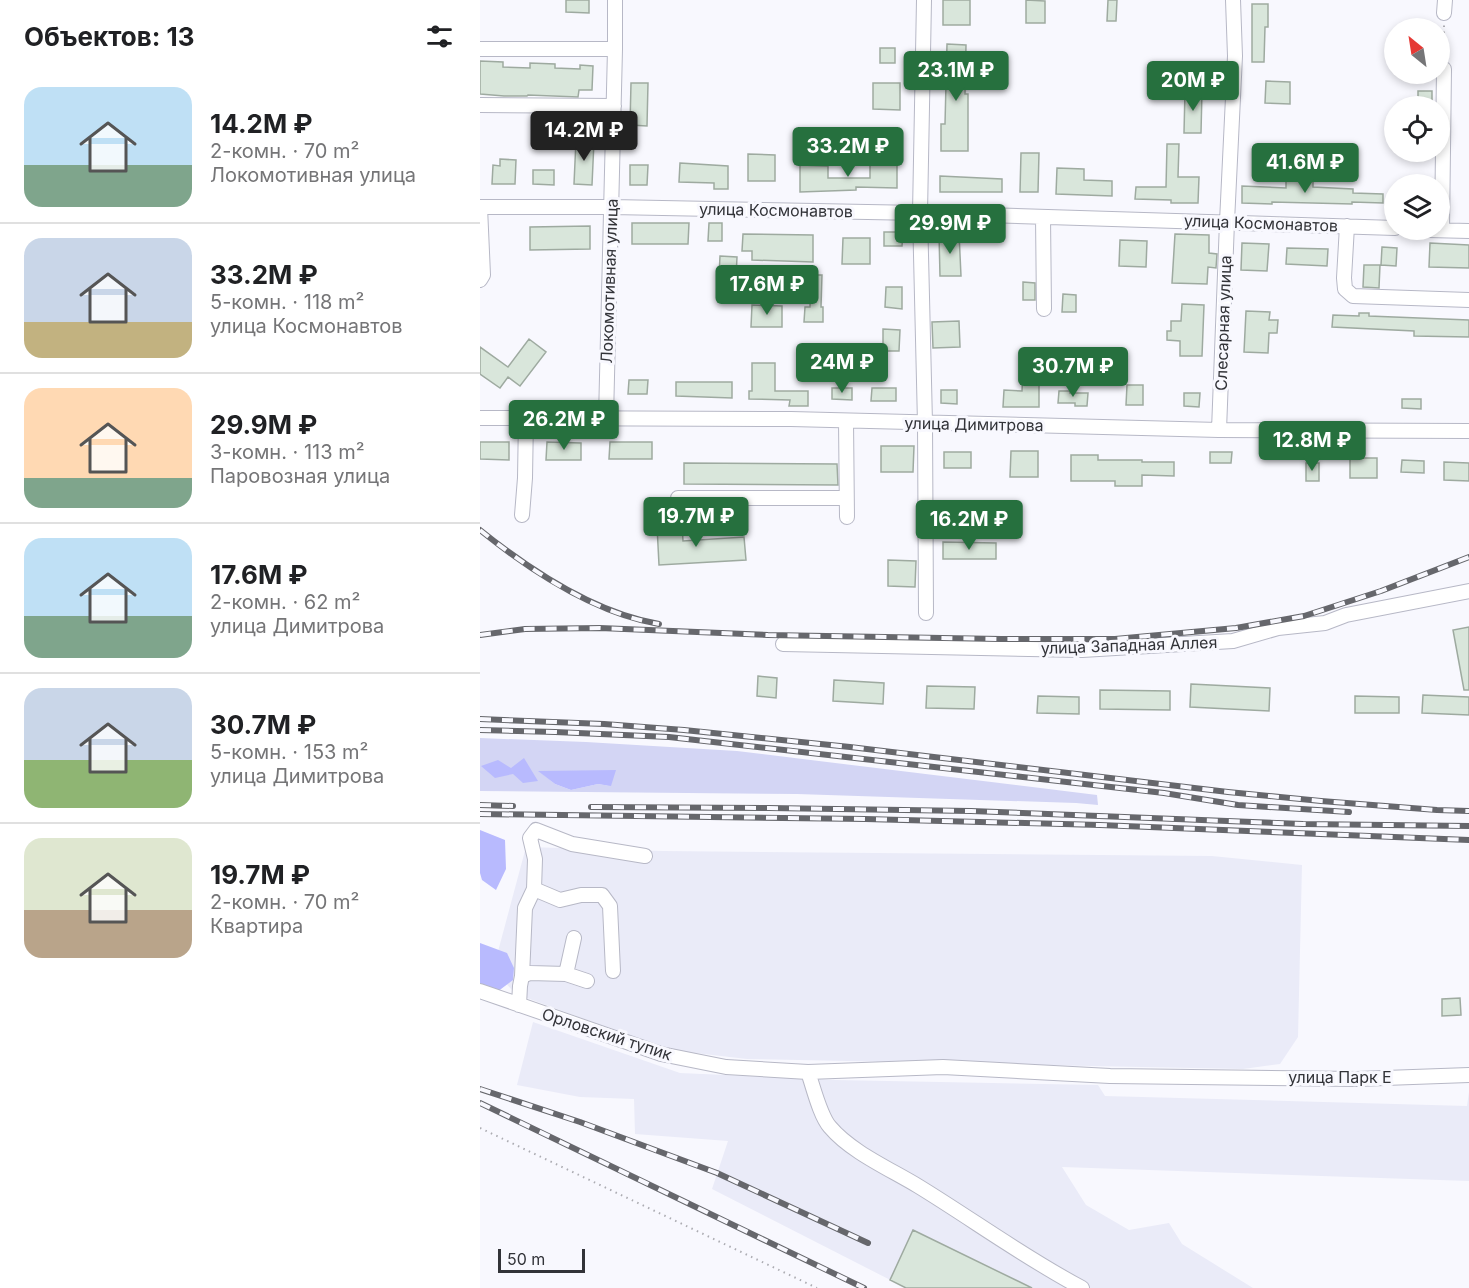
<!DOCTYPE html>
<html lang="ru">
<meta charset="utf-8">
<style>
:root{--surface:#fff;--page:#f6f6f6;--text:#202124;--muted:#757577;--line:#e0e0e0;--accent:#26703e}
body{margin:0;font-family:Inter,sans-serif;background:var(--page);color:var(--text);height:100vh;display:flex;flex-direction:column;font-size:22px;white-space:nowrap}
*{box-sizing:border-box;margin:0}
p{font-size:20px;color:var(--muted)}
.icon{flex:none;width:33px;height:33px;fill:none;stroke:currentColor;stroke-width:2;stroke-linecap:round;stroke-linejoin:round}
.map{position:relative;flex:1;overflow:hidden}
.panel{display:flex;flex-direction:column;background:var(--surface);width:480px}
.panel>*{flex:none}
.needle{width:39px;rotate:330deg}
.controls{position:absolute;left:904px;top:18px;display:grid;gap:12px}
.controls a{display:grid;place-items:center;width:66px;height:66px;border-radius:50%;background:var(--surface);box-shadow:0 3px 9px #0003;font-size:30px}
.scale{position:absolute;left:18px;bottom:15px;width:87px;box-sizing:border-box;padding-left:6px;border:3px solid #323338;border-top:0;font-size:16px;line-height:21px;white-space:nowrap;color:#323338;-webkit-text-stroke:4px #f8f8fe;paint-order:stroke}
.price{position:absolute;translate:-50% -51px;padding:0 14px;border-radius:6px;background:var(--accent);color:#fff;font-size:20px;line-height:39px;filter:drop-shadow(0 2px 3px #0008)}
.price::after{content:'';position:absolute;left:50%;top:36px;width:18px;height:14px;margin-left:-9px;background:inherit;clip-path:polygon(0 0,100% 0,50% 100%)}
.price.current{background:#222;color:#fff}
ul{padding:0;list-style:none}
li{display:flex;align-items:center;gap:18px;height:150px;padding:0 24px}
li+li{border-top:2px solid var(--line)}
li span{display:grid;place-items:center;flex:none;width:168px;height:120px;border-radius:18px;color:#555}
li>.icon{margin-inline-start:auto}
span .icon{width:72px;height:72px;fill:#fffc;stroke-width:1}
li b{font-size:26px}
h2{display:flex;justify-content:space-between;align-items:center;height:72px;padding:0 24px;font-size:26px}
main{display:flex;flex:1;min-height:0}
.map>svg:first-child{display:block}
.built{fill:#eaebf8}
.green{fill:#d3d5f4;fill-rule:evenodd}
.forest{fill:#b8bafe}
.building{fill:#d9e6db;stroke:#9eaaa0;stroke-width:1.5}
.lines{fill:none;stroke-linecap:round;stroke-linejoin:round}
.minor-casing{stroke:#b7b8c6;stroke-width:16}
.path{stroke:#acacb2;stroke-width:2;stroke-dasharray:1.5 4.5;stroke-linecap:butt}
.minor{stroke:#fff;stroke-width:14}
.rail-casing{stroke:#66676c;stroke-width:6}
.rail{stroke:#f8f8fe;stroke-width:4;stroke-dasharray:11;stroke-linecap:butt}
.labels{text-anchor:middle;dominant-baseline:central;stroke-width:6;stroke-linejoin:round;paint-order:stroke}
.street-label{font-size:16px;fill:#323338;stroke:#f8f8fe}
</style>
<main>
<section class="panel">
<h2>Объектов: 13<svg class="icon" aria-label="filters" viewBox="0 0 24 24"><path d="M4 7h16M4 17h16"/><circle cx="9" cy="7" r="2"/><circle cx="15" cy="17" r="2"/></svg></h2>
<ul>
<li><span style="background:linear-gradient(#bfe0f5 65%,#7fa58c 0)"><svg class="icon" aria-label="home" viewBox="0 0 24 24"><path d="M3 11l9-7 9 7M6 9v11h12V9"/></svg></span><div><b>14.2M ₽</b><p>2-комн. · 70 m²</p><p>Локомотивная улица</p></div></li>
<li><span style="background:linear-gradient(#c9d6e8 70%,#c2b280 0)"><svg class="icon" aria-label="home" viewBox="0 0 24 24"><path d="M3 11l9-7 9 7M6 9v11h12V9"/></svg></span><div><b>33.2M ₽</b><p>5-комн. · 118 m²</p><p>улица Космонавтов</p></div></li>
<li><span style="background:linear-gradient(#ffd9b3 75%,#7fa58c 0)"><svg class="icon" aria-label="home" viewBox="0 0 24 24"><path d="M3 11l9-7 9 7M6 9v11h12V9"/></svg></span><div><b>29.9M ₽</b><p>3-комн. · 113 m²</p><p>Паровозная улица</p></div></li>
<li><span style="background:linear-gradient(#bfe0f5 65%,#7fa58c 0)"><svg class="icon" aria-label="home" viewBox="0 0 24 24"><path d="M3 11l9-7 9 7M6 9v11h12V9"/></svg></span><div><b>17.6M ₽</b><p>2-комн. · 62 m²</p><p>улица Димитрова</p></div></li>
<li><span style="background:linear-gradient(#c9d6e8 60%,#8fb573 0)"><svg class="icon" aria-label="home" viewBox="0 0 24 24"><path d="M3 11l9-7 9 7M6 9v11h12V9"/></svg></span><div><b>30.7M ₽</b><p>5-комн. · 153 m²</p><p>улица Димитрова</p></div></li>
<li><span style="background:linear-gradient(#dfe7d0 60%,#b9a48a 0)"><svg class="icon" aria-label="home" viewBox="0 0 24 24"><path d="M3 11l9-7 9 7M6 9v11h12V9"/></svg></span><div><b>19.7M ₽</b><p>2-комн. · 70 m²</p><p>Квартира</p></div></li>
</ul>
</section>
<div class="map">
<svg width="989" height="1288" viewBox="0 0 989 1288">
<rect width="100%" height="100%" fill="#f8f8fe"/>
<path class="built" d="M46,847L183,851L732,856L822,865L818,1037L800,1064L763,1069L267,1059L189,1050L36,994L13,970Z
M53,1022L200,1073L356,1080L618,1085L625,1096L987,1106L989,1092V1181L582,1167L606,1205L649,1230L689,1223L702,1244L773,1288H426L232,1189L248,1141L155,1134L154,1099L100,1097L37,1085Z"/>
<path class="green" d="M0,738L106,742L257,751L617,795L618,805L596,803L317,794L0,791ZM59,771L131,786L118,784L91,790L75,784Z"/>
<path class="forest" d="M44,758L58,781L43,783L33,774L15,778L1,766L18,760L31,768Z
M136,770L131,786L118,784L91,790L75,784L58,771Z
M0,830L25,840L26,869L16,890L2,880L0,873Z
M0,943L27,953L34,968L33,980L17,992L0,986Z"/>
<path class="building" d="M86,0H109V13L86,12Z
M463,0H490V25H463Z
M546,0L565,1V23H546Z
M628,0H637L636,21H627Z
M772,4H788V27H785L784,62H772Z
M467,44L486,45L485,94H488V151H461V124H465Z
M400,48H415V63H400Z
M0,61L23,62V67L50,68V63L75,64V68L100,69V65L113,66L112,90H99L98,97L48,95L47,96H24L0,94Z
M786,81L810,82V104L785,103Z
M151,83H168L167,126L150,125Z
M393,83H420V110L393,109Z
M705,91H722L721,133H704Z
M938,91H952V106H938Z
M96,140L114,141L112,185L94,184Z
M687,144H699L698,177H719L718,203H691V200L655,199L656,187H686Z
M541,153H559L558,192H540Z
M268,154L295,155V181H268Z
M20,159L36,160L35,184H12L13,165L20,166Z
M390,161H417V188L376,187V190L320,192V165L348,166V178H390Z
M200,163L248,166V189H234V183L199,182Z
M150,165H168L167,185H150Z
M577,168L604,169V180L632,181V196L576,194Z
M53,170H74V185L53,184Z
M460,176L522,179V192H460Z
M806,176L833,177V187L873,189V193L903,194V203L872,202V204L792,202V204L762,203V186L806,188Z
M152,223H209L208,244H152Z
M229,223H242V241H228Z
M110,226V249L50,250V227Z
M404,232H423L422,246H404Z
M479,233L481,276H460L459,234Z
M263,234L333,235V262L272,260V251H262Z
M695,234L729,235V253L737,254L736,268L728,267L727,284L692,283Z
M363,238H390V264H362Z
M640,240L667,241L666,267L639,266Z
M762,243L789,244L787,271L761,270Z
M950,243L989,245V268L949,267Z
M902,247L917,248L916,266L901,265Z
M807,248L848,249L847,266L806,264Z
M240,256L257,257L256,277L239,276Z
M884,265H900L899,288L883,287Z
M331,275H342L341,307H343V322H324L325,307H330Z
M543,282L555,283V300H543Z
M406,287H422V309L405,307Z
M583,294L596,295V312H582Z
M702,304L724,305L722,356H700V341L687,340V331H691V321H701Z
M272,305L302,306V327H271Z
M766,311L790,312L789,320H798L797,333H789L788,353L764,352Z
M879,313H889V316L989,320V337L934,336V331L852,327L853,315L879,316Z
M479,321L480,347L453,348L452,322Z
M403,329L420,330L419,351H403Z
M49,339L66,352L40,386L28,377L20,388L0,374V347L28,367Z
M272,363H295V391H328V406H309L310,400L269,399V391H272Z
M543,369H559V407H523L524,390L542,391Z
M149,380H168L167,394H148Z
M196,382H252V398L196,396Z
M647,385H663V405H646Z
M352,388H372V400L352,399Z
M392,388H416V401H391Z
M461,390H477V404L461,403Z
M579,391H590V393H608L607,406H595V403H578Z
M704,393H720L719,407L704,406Z
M922,399H941V409L922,408Z
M0,442H29V460L0,459Z
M67,442L101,443V460H66Z
M130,442H172V459H129Z
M401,446H434L433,472H401Z
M531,451H558V477H530Z
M464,452H491V468H464Z
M730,452H752L751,463H730Z
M591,455H618V460H662V462H694V476L662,475V486H635V481H591Z
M870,458H897V478H870Z
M922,460L944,461V473L921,472Z
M964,462L989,463V481L964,480Z
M204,463L357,464L358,485L204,484Z
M826,463H839V481H826Z
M202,524L203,541L264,537L266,560L179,565L177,526Z
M463,542L516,543V559H463Z
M408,560L436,561L435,587L408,586Z
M989,627V690H984L973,630Z
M278,676L297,678L296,698L277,696Z
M354,680L404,683L403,704L353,701Z
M711,684L790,688L789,711L710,707Z
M447,686L495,687L494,709L446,708Z
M620,690L690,691V710L620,709Z
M943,695L989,697V715L942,713Z
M558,696L599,697V714L557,713Z
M875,696L919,697V713H875Z
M980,998L981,1015L962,1016V999Z
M433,1230L552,1288H426L410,1280Z"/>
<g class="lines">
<defs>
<path id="minor" d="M444,0L440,213L445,423L446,613
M964,13L965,0
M0,49H135
M0,105L134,106
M0,207H132L440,213L915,228
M0,207L3,275L0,280
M563,217L564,309
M867,226L864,278L865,289L873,296L989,300
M948,230L989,231
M962,230L964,69
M0,418L311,419L739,430L989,431
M126,418L135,49V0
M366,421L367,517
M739,430L747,222L755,56L753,0
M198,498H366
M42,515L45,478L46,418
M303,644L602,650L753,641L798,628L845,623L866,615L989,591
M54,889L55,859L50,838L56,830L92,844L165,856
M86,974L107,981
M42,976L45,908L54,889L80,900L101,895H122L130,906L133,971
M0,991L181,1054L246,1067L328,1072L463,1067L630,1076L877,1079L989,1075
M39,1005L40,986L42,976L50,973L86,974L94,938
M328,1072C333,1086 340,1116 350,1127C371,1152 410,1169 438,1186C492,1219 545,1258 602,1288"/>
</defs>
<use href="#minor" class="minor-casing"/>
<path class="path" d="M964,57V24
M0,1128L337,1288"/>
<use href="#minor" class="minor"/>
<defs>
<path id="rail" d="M0,530C51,571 114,613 179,624
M0,635L45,629L120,628L288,635L521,639H635L756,628L824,616L901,591L989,557
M0,719L124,724L204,730L370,747L748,792L841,801L957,810L989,811
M0,730L75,732L189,737L684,793L758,805L869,812
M0,805L33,806
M111,807L289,808L491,811L823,824L989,826
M0,814L385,819L620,825L989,840
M0,1089L100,1122L237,1173L388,1243
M0,1103L384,1288"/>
</defs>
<use href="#rail" class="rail-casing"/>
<use href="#rail" class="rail"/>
</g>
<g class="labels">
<g class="street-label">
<text transform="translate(296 210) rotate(1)">улица Космонавтов</text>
<text transform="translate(781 223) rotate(2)">улица Космонавтов</text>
<text transform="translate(129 281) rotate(-88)">Локомотивная улица</text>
<text transform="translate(743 323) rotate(-88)">Слесарная улица</text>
<text transform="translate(494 424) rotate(1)">улица Димитрова</text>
<text transform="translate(649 645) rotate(-2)">улица Западная Аллея</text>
<text transform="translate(127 1034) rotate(18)">Орловский тупик</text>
<text x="860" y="1077">улица Парк Е</text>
</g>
</g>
</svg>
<div class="controls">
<a><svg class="needle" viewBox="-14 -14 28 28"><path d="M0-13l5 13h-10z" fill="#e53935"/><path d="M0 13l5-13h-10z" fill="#757577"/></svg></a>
<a><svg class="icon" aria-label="locate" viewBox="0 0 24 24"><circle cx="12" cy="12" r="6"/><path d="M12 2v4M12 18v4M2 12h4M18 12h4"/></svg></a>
<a><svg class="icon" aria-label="layers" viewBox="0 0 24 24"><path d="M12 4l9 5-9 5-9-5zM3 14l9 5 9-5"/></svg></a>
</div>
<div class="scale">50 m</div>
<b class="price" style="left:476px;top:102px">23.1M ₽</b>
<b class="price" style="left:713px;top:112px">20M ₽</b>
<b class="price current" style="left:104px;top:162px">14.2M ₽</b>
<b class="price" style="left:368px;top:178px">33.2M ₽</b>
<b class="price" style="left:825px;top:194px">41.6M ₽</b>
<b class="price" style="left:470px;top:255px">29.9M ₽</b>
<b class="price" style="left:287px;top:316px">17.6M ₽</b>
<b class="price" style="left:362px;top:394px">24M ₽</b>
<b class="price" style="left:593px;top:398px">30.7M ₽</b>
<b class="price" style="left:84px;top:451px">26.2M ₽</b>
<b class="price" style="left:832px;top:472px">12.8M ₽</b>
<b class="price" style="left:216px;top:548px">19.7M ₽</b>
<b class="price" style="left:489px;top:551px">16.2M ₽</b>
</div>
</main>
